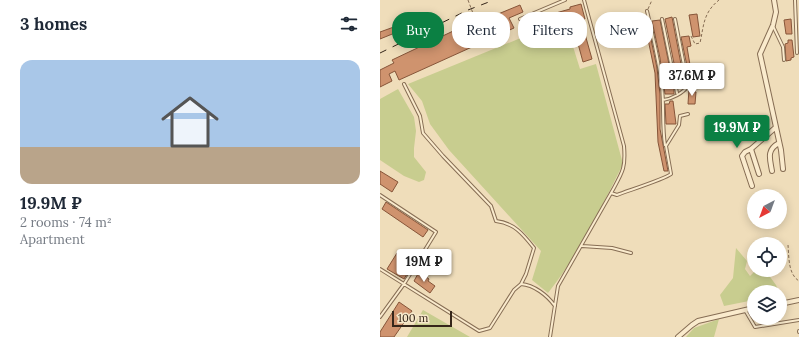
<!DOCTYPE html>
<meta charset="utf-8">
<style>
:root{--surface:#fff;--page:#f2f2f3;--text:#1f2937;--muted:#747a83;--accent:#0b8043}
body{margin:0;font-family:Lora,serif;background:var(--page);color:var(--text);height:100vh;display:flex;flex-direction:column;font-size:15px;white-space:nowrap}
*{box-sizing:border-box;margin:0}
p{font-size:13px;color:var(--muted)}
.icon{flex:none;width:22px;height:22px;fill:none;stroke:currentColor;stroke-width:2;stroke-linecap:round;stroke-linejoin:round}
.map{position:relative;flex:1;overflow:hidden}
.details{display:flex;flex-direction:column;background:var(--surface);width:380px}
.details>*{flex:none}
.guide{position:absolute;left:12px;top:12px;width:347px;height:36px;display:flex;gap:8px}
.needle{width:26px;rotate:221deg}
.tools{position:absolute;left:367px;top:189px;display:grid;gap:8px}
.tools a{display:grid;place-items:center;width:40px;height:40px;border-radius:50%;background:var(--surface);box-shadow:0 2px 10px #0003;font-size:20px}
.scale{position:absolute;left:12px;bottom:10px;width:60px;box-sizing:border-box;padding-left:4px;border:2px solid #35261a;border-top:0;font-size:11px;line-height:14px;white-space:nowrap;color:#35261a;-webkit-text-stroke:3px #f6e8ca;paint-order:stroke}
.price{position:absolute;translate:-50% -34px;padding:0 9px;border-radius:4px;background:#fff;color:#222;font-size:13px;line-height:26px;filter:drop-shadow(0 1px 2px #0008)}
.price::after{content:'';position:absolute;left:50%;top:24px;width:12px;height:9px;margin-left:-6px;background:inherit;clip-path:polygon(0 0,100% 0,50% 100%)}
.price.selected{background:var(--accent);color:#fff}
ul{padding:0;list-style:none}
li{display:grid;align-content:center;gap:8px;height:212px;padding:0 20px}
li span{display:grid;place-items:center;height:124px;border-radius:12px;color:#555}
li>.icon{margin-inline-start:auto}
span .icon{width:72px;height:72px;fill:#fffc;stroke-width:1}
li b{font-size:17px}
h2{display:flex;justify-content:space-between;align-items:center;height:48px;padding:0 20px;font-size:17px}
.chip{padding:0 14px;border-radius:16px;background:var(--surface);box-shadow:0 2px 10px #0003;font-size:14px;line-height:36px}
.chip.selected{background:var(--accent);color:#fff}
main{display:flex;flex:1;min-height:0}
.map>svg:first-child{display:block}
.green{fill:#c8cd8f}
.building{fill:#cf936e;stroke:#865539}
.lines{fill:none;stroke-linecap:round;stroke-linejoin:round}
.lane-casing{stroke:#866d54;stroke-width:4}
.street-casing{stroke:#866d54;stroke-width:6}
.path{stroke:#866d54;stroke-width:1;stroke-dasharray:3 2;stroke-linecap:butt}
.lane{stroke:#faebcd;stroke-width:2}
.street{stroke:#faebcd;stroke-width:4}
.rail{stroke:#35261a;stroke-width:1;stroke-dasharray:7 7;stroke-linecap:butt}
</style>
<main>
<section class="details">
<h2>3 homes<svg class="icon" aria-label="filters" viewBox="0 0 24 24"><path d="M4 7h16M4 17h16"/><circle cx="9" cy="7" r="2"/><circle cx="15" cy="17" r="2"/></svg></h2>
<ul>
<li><span style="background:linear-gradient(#a9c7e8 70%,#b9a48a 0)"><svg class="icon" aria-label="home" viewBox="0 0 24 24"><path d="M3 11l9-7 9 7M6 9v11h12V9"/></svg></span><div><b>19.9M ₽</b><p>2 rooms · 74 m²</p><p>Apartment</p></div></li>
</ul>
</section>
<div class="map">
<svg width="419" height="337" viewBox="0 0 419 337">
<rect width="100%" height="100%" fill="#efddba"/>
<path class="green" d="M186,24L200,69L216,64L243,164C221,208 199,254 168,293L152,280L161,251L69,150L50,124L42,101L28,84L148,35Z
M18,89L34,117L36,131L34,148V157L46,172L44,180L39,182L24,176L0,160V99Z
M356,248L367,261L365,269L370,276L376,270H385L396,285L399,292H374V300L344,306L340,295L353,278Z
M43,310L90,337H27Z
M339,319L334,337H306L314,328Z"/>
<path class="building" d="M201,4L205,19L201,20L212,59L203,62L191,18L153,28L151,20L190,9V7Z
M140,5L143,12L129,18L134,28L19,80L15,71L9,74L12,81L0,87V70L14,63L12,60L88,24L89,26Z
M317,14L320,36L313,37L309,15Z
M292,17L305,85L299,88L285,19Z
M411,19L412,34H406L404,20Z
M264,20H267L277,68L280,94V129L288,171H284L278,142L275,73Z
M280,20L294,89V94H285L280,58L272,21Z
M25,23L27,28L0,39V32Z
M309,36L311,46L307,47L310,65L307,66L301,37Z
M408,40H412L414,57L411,58V60L406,61L405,44L408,43Z
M309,89H312V92H316L315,104H308Z
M290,101H293L296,124H286L285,104H289Z
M0,171L18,182L12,192L0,184Z
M6,202L48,230L43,237L2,209Z
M17,253L27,259L30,254L37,258L24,279L7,269Z
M39,272L49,279L48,281L55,286L50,293L34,281Z
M19,302L32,311L14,337H0V332Z"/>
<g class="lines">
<defs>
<path id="lane" d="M204,0L244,146C246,169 242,173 231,193
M415,0L417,53
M267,11C273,36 279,61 282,87C284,106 282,126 285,145
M140,19L185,0
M282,19L297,93
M393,26L403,47L404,60
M24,84L40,116L43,133L63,156L111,206L116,221C134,223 143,234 154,248L146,274L141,284
M283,100C292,99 303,93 308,86L295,19
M0,195L56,232L24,284L0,317
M202,246L232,248L251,253
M0,269L99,331L110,328L134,290L141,284C154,285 167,295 175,306
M365,310L375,327L419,320
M419,331V332
M170,337L178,286L231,193L237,195C247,191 285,179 291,174L286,146L299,125L300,116L308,114"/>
<path id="street" d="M394,0L396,12L393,25L380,54L401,150L403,169
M371,149L379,174
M392,171C390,159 386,150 399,143
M372,186L362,156L365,152L371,149L395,128
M400,304L419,300
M298,337L312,325L318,321L374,308"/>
</defs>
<use href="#lane" class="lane-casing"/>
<use href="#street" class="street-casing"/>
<path class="path" d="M88,0L94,16
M268,9L272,0
M311,36L315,44L320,43C324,25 323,13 339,0
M408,245C409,257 408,274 419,281"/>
<use href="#lane" class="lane"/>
<use href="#street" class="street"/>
<path class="rail" d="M0,53L88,10L114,0"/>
</g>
</svg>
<div class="tools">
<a><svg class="needle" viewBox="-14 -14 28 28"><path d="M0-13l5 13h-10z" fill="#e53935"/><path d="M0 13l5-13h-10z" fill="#747a83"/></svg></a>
<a><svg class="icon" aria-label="locate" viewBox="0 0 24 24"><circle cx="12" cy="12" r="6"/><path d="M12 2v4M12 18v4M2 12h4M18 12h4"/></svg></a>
<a><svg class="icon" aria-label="layers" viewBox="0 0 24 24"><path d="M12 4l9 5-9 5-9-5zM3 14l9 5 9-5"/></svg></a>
</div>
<div class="scale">100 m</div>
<b class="price" style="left:312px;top:97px">37.6M ₽</b>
<b class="price selected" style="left:357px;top:149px">19.9M ₽</b>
<b class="price" style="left:44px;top:283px">19M ₽</b>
<div class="guide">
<a class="chip selected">Buy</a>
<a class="chip">Rent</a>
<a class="chip">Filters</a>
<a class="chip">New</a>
</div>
</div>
</main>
